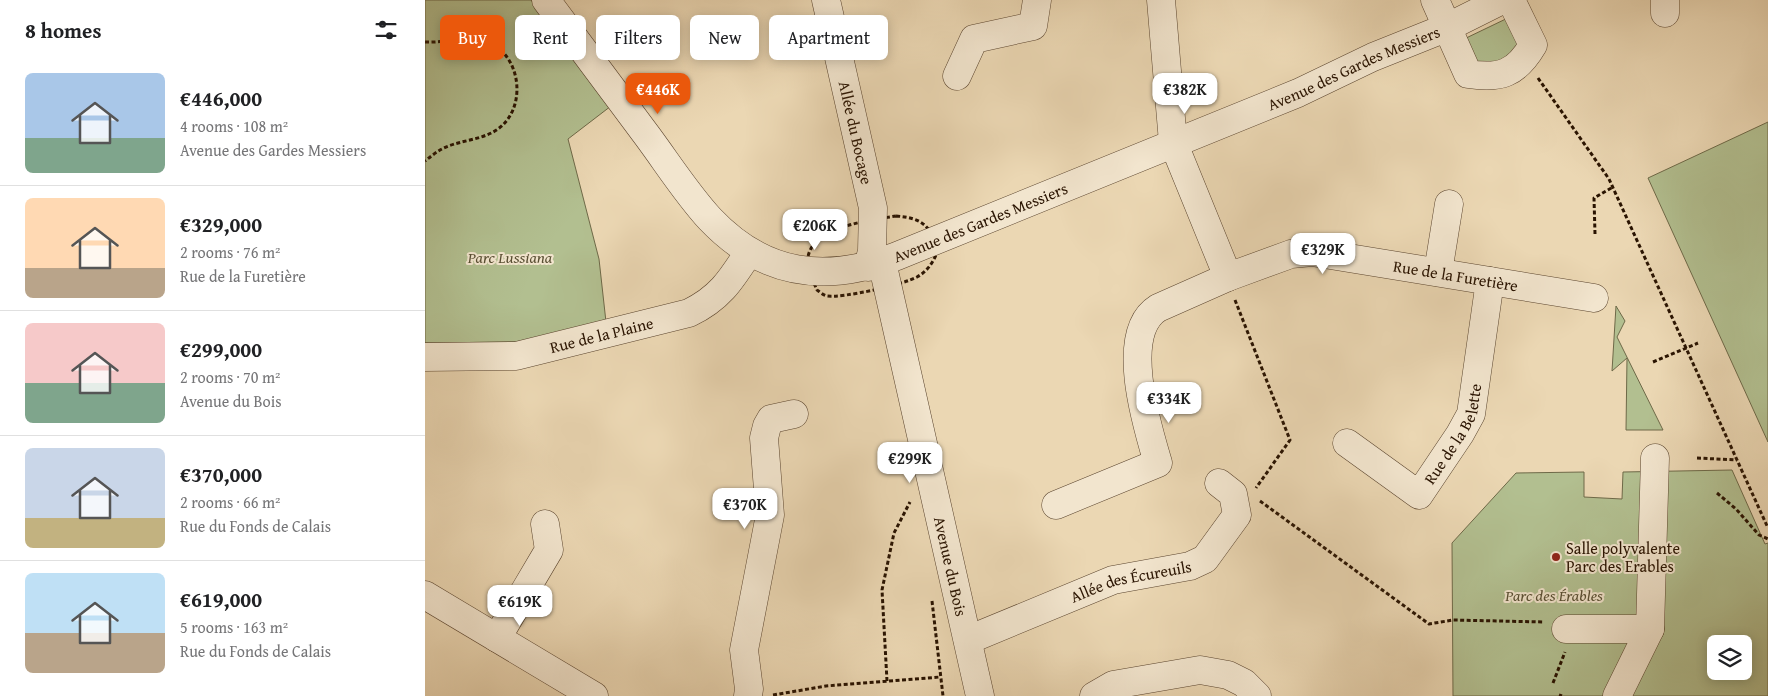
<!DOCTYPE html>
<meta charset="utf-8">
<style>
:root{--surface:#fff;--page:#f6f6f6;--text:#202124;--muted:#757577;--line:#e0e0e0;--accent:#ea580c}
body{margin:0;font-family:"Gentium Book Plus",serif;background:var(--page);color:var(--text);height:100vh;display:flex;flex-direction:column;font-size:19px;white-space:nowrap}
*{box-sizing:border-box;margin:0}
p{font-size:16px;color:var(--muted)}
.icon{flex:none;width:28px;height:28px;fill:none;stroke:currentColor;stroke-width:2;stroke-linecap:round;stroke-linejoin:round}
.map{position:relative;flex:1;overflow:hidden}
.side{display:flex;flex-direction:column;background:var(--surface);width:425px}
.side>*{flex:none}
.guide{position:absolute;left:15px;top:15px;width:475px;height:45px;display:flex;gap:10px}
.controls{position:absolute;left:1282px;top:635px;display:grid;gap:10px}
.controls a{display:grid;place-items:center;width:45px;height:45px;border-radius:8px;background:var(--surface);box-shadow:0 2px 12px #0003;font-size:25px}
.price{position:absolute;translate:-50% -42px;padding:0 11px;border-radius:10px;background:#fff;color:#222;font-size:16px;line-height:32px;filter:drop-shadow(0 1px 2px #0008)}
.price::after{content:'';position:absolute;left:50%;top:30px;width:15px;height:11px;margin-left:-8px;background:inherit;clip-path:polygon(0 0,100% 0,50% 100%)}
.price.current{background:var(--accent);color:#fff}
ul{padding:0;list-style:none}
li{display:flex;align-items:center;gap:15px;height:125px;padding:0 25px}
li+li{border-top:1px solid var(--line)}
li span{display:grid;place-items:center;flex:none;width:140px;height:100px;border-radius:8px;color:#555}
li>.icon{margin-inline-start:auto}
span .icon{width:60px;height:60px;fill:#fffc;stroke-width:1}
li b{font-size:21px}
h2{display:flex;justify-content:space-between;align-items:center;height:60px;padding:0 25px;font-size:21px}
.chip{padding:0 18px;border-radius:8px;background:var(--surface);box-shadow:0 2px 12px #0003;font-size:18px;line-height:45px}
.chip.current{background:var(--accent);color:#fff}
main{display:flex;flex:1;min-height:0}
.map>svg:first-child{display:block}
.green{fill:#b2bf90;stroke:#6e6948;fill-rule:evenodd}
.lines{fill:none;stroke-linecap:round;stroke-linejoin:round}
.minor-casing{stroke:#5a442e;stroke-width:29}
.path{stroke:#291301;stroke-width:3;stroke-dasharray:4 2.5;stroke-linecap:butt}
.minor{stroke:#f2e5ce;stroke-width:28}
.poi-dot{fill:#8f2418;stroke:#f2e5ce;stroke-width:2}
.labels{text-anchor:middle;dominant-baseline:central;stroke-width:4;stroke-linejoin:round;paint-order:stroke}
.street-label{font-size:16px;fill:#291301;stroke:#f2e5ce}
.park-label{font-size:16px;font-style:italic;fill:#594f33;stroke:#f2e5ce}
.poi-label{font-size:16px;fill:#291301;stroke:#f2e5ce;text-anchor:start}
</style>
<main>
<section class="side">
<h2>8 homes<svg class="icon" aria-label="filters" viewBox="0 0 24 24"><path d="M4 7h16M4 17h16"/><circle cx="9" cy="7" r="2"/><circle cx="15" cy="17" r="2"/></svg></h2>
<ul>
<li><span style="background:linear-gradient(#a9c7e8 65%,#7fa58c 0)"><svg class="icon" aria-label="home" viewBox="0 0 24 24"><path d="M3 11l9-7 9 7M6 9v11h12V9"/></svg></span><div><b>€446,000</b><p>4 rooms · 108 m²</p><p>Avenue des Gardes Messiers</p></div></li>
<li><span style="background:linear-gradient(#ffd9b3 70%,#b9a48a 0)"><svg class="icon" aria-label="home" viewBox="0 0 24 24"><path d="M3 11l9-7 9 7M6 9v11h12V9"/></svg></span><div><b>€329,000</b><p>2 rooms · 76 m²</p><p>Rue de la Furetière</p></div></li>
<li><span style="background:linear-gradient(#f6c9c9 60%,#7fa58c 0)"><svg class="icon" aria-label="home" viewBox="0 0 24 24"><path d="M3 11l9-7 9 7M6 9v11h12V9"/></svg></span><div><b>€299,000</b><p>2 rooms · 70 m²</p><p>Avenue du Bois</p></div></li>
<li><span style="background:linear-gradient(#c9d6e8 70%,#c2b280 0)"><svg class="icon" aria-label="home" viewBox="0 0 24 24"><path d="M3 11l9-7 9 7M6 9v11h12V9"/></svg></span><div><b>€370,000</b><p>2 rooms · 66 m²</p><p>Rue du Fonds de Calais</p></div></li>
<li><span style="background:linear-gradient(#bfe0f5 60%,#b9a48a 0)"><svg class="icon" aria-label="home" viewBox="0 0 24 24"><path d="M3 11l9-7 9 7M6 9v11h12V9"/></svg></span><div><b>€619,000</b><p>5 rooms · 163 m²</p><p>Rue du Fonds de Calais</p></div></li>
</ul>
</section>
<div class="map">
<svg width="1343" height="696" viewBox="0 0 1343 696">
<rect width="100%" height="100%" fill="#ebd7b3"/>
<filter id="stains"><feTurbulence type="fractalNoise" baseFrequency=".004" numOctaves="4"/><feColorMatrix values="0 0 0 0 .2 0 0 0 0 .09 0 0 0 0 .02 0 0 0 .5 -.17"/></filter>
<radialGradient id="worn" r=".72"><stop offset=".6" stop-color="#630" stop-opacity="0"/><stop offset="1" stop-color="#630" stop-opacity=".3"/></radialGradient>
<path class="green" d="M0,0H106L186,106L143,139L174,259L181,322L91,342L0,343Z
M1087,16L1096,56L1048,70L1037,40Z
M1343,122V442L1223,178Z
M1191,306L1200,321L1192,337L1238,430H1201L1202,358L1187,371Z
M1307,470L1340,544L1343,543V696H1028L1027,543L1091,473L1159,472V497L1197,499L1198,472ZM1291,644H1319V671H1291Z"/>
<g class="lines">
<defs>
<g id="minor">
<path id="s1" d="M121,0C155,46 189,91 223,137C243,164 262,194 285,219C339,276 401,284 472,256L873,93L948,57L1023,27L1077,0"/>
<path id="s2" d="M401,0L448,208L447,251L443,267"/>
<path id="s3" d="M736,0L748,142L803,277L866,254L887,252L1169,298"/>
<path d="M1010,0L1043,74C1075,79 1091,74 1108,45L1086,0"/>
<path d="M1240,0V13"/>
<path d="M532,76L549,39L608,26L612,0"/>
<path id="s4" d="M457,262L555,696"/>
<path d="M1013,272L1024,204"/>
<path id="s5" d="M0,357L91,356L264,313C295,298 306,280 324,252"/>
<path id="s6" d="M922,443L994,495L1035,434L1046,414L1065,281"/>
<path d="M631,505L733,463C722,426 693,333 733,308L803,277"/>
<path d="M0,595L169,696"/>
<path d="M1141,629H1225"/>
<path d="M72,638L124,550L120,524"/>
<path id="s7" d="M543,640L688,580L765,566L780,559L812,515L808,494L794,483"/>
<path d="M323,696L324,689L319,650L345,515L339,438L342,426L346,419L369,414"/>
<path d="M669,696L688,685L775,670L803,675L819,683L832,696"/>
<path d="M1192,696L1225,629L1230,458"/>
</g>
</defs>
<use href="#minor" class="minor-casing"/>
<path class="path" d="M0,42C18,43 36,37 54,40C95,46 105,106 73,129C56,141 32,140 15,150C10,153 5,157 0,161
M1113,78L1184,179L1343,528
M471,216C497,218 505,225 513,250C509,261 503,271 492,277C477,285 419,298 402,296C398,295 395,292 392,290C388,281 381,267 383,257C388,226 447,220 471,216Z
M1170,234L1169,198L1188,187
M810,300L865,440L831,488
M1228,362L1273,343
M1272,458L1312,460
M1292,493L1311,509L1334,535L1343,539
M835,501L1004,624L1028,620L1119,622
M507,601L518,696
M462,681L457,590L469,533L485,502
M1128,683L1140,652
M348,695L401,686L515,677
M1134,695L1137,696"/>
<use href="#minor" class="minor"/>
</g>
<circle class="poi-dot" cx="1131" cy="557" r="5"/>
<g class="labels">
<g class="street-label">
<text stroke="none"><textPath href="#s1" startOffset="972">Avenue des Gardes Messiers</textPath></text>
<text stroke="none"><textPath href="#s2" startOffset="136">Allée du Bocage</textPath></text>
<text stroke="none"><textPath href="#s1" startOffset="568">Avenue des Gardes Messiers</textPath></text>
<text stroke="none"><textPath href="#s3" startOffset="522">Rue de la Furetière</textPath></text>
<text stroke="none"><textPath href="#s5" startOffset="179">Rue de la Plaine</textPath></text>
<text stroke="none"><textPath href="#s6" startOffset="160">Rue de la Belette</textPath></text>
<text stroke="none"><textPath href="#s4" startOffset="312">Avenue du Bois</textPath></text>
<text stroke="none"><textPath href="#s7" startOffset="174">Allée des Écureuils</textPath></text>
</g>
<g class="park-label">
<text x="85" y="257">Parc Lussiana</text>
<text x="1129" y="595">Parc des Érables</text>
</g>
<g class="poi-label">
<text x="1141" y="548">Salle polyvalente<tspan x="1141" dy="18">Parc des Erables</tspan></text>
</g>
</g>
<rect width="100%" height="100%" filter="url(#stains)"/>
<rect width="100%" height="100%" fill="url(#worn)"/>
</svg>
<div class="controls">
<a><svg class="icon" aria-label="layers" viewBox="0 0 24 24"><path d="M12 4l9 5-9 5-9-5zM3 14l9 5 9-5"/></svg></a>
</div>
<b class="price current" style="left:233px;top:115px">€446K</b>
<b class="price" style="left:760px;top:115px">€382K</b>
<b class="price" style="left:390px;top:251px">€206K</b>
<b class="price" style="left:898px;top:275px">€329K</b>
<b class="price" style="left:744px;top:424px">€334K</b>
<b class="price" style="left:485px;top:484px">€299K</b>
<b class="price" style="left:320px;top:530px">€370K</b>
<b class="price" style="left:95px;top:627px">€619K</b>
<div class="guide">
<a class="chip current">Buy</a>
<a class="chip">Rent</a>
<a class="chip">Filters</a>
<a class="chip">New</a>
<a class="chip">Apartment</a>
</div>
</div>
</main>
